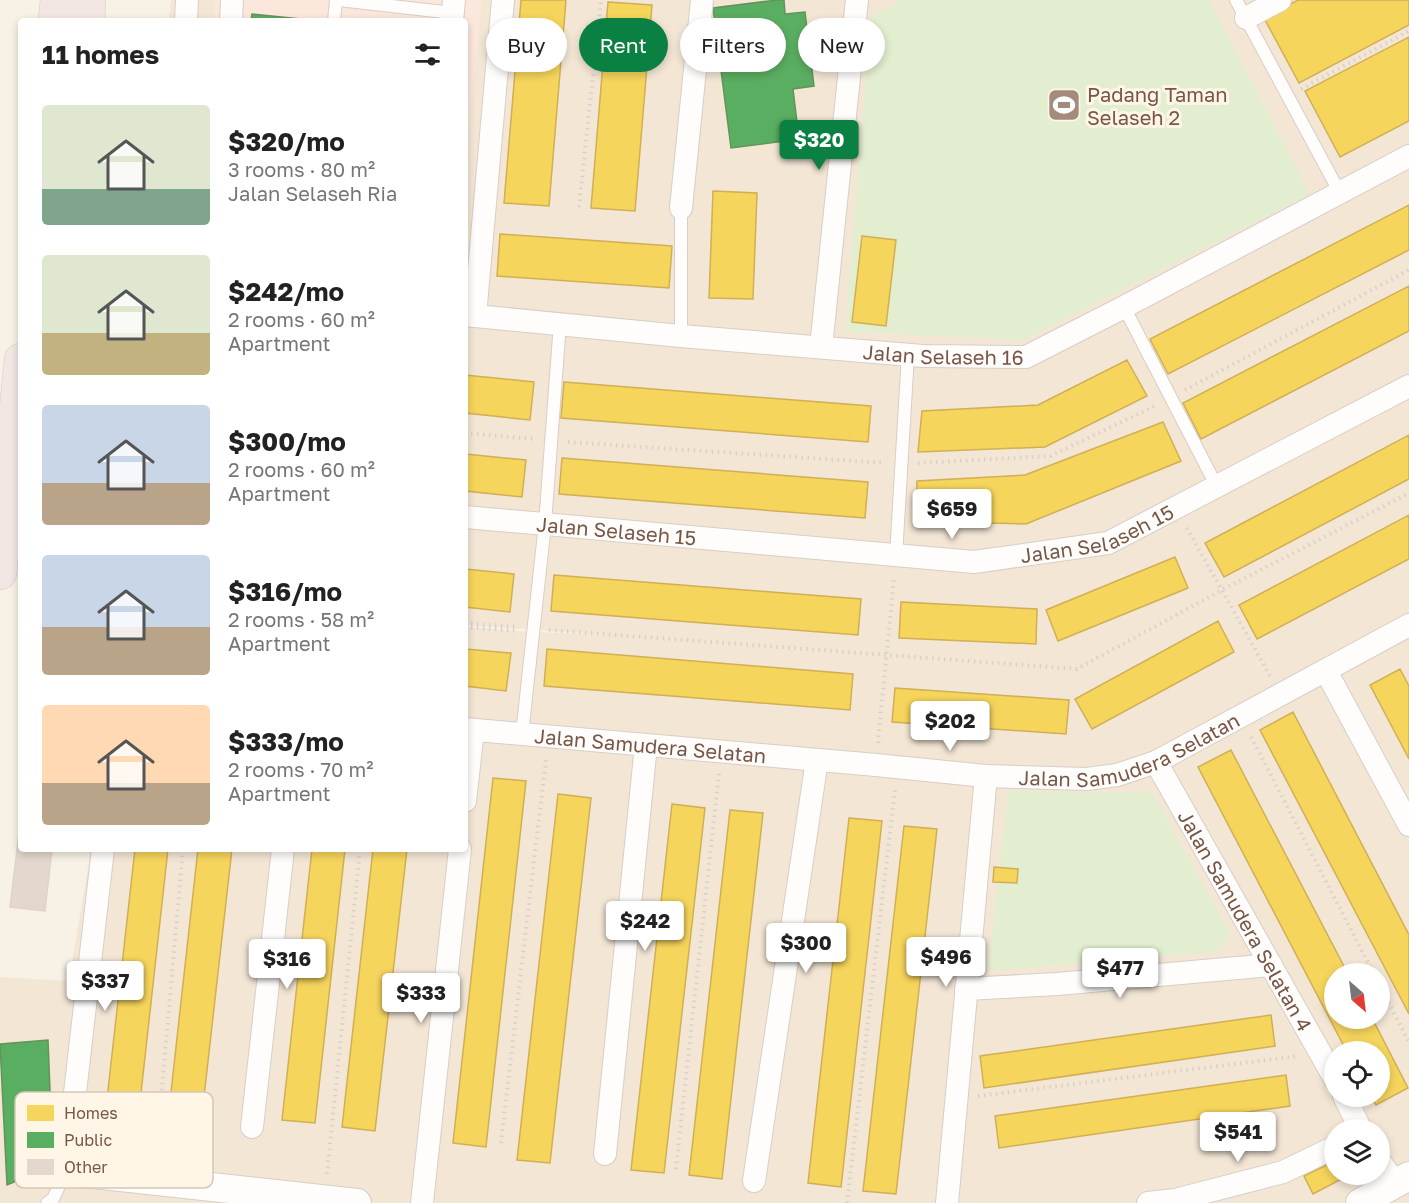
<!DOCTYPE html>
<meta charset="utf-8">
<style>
:root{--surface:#fff;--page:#f2f2f2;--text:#222;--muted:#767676;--accent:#0b8043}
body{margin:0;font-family:"Golos Text",sans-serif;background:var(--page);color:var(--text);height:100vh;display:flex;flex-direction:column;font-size:22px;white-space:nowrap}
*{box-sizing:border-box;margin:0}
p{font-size:20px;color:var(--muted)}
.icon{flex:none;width:33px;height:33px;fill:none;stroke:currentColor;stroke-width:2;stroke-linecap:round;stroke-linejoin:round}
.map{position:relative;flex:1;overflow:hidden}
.sheet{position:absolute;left:18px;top:18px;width:450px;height:834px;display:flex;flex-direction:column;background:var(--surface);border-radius:6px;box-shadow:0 3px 9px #0003}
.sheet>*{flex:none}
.hud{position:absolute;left:486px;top:18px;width:570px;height:54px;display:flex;gap:12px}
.needle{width:39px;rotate:152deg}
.tools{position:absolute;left:1324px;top:963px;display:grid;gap:12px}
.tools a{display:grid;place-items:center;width:66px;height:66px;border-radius:50%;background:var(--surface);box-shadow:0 3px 9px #0003;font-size:30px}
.price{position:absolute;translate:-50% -51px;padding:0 14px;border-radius:6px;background:#fff;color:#222;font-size:20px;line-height:39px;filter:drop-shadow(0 2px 3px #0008)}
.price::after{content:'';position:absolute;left:50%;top:36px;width:18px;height:14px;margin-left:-9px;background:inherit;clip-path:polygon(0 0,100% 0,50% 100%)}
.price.current{background:var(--accent);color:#fff}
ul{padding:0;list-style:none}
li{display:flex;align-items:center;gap:18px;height:150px;padding:0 24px}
li span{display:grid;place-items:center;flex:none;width:168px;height:120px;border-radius:6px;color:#555}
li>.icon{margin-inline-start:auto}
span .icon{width:72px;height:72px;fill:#fffc;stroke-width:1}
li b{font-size:26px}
h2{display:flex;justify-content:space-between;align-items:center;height:72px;padding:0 24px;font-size:26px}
.pill{padding:0 21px;border-radius:27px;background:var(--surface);box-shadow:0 3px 9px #0003;font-size:21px;line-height:54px}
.pill.current{background:var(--accent);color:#fff}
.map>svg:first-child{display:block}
.residential{fill:#f3e6d5;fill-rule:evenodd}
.commercial{fill:#fbe7dc}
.green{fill:#e2eecf}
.homes{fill:#f6d55c;stroke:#d0af55;stroke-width:1.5}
.public{fill:#5aae61;stroke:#639459;stroke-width:1.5}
.building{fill:#e4d8ce;stroke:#e0d3c8;stroke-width:1.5}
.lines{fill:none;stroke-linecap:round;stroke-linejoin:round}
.service-casing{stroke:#d8cec5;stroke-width:14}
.minor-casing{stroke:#d8cec5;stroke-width:24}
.tertiary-casing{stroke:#d8cec5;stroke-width:30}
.motorway-casing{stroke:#d6cbc3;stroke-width:34}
.path{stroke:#dad0ca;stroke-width:4;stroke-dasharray:1.5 4.5;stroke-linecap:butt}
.service{stroke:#fefdfb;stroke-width:12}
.minor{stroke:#fefdfb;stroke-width:22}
.tertiary{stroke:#fefdfb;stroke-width:28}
.motorway{stroke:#f2e7e2;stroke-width:33}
.labels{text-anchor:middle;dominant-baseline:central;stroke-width:6;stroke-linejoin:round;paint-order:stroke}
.poi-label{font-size:20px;fill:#775645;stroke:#fff6e8;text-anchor:start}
.street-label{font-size:20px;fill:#775645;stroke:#fff6e8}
.key{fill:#fff6e8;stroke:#d6c6b7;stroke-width:1.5}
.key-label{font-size:16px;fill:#775645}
</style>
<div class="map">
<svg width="1409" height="1203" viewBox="0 0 1409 1203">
<rect width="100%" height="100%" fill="#f7f1e6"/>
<path class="residential" d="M171,0H1409V1203H0V977L69,981L91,849H465V627L533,632L608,635L465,625V21H169ZM1335,974H1380V1018H1335ZM1335,1052H1380V1096H1335ZM1335,1130H1380V1174H1335Z"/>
<path class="commercial" d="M215,0H482L465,164V21H213Z"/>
<path class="green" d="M902,0H1209L1310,194L1024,340L845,332L871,17Z
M1008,791L1152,793L1230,933L1218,952L988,971Z"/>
<path class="homes" d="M521,0H566L549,206L504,203Z
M1298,0H1409V25L1299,83L1264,18Z
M608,2L652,5L635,211L591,208Z
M1409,37V121L1340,157L1305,91Z
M713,191L757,193L753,299L709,298Z
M1409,205V250L1168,374L1150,339Z
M500,234L672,246L669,288L497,276Z
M862,236L896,240L886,326L852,322Z
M1409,286V331L1201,439L1183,403Z
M1127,360L1147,396L1045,447L918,452L922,411L1038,405Z
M465,375L534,382L530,420L465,413Z
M564,382L871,406L868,442L561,418Z
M1163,422L1181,461L1026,524L916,521L917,481L1025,475Z
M1409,435V479L1224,577L1205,543Z
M465,454L526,460L522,497L465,491Z
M562,458L868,482L865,518L559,494Z
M1409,515V559L1257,639L1239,605Z
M1175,557L1188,588L1058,641L1046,610Z
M465,569L514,574L510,612L465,607Z
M554,575L861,599L858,635L551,611Z
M901,602L1037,609L1036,644L899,638Z
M1218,621L1234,652L1092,729L1075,699Z
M465,649L511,653L506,691L465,686Z
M547,649L853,674L850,710L544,686Z
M1400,669L1409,686V759L1370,685Z
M895,688L1069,700L1066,734L892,722Z
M1293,712L1409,935V1014L1260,730Z
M1231,750L1348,974H1335V1018H1372L1408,1088L1376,1105L1371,1096H1380V1052H1347L1198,767Z
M493,778L526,781L486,1147L453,1143Z
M558,794L591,798L550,1163L517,1160Z
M672,804L705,808L664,1173L631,1170Z
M730,810L763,813L722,1179L689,1175Z
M849,818L882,821L841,1187L808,1183Z
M904,826L937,829L896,1194L863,1191Z
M135,849H168L138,1120L105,1117Z
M198,849H232L200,1132L167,1128Z
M312,849H345L315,1123L282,1120Z
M373,849H407L375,1131L342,1127Z
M994,867L1018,869L1017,883L993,882Z
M1271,1015L1275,1046L984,1088L980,1056Z
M1286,1075L1290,1106L999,1148L995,1116Z
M1335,1161V1174H1351L1313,1194L1304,1176Z"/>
<path class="public" d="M777,0H784L785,14L805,12L814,86L793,89L799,139L731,148L713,8Z
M252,14L321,21H251Z
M48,1040L53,1166L7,1185L0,1044Z"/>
<path class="building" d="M21,816V849H52L45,911L10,907Z"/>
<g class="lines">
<defs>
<path id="service" d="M339,0L453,13
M1236,0L1340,193
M334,21L336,0
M1124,307L1217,487
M681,336V208
M896,556L908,354
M522,734L545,524L560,323
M47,1203L53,1199L66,1171"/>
<g id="minor">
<path d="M1246,18L1280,0"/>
<path d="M186,21L187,0"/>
<path d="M231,21L232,0"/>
<path d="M452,21L454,0"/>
<path d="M681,208L702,0"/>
<path id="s1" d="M465,315L681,336L923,356L1026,357L1124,307L1409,156"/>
<path d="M475,316L503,0"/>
<path d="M821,347L857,0"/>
<path id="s2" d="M465,517L974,562L1108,543L1409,386"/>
<path d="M1326,671L1409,825"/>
<path id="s3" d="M465,729L876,765L986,776L1087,779L1117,775L1156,762L1409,625"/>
<path id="s4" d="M1156,762L1335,1079"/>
<path d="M465,801L473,730"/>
<path d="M966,989L1057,984L1271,965"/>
<path d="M1344,1096L1361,1130"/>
<path d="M252,1127L283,849"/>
<path d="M605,1154L646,745"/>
<path d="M1380,1162L1396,1184"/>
<path d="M66,1171L103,849"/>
<path d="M754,1181L817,760"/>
<path d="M422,1203L460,849"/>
<path d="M947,1203L986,776"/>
<path d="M1148,1203L1175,1200L1283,1172L1335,1147"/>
</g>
<path id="tertiary" d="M66,1171L357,1203
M1360,1203L1409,1176"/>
<path id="motorway" d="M55,21L57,0
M88,21L89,0
M0,573L21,360"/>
</defs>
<use href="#service" class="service-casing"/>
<use href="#minor" class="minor-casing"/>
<use href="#tertiary" class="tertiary-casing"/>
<use href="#motorway" class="motorway-casing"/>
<path class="path" d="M1301,89L1409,31
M579,207L601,0
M1185,390L1409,270
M465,433L534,439
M568,442L884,463
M918,463L1050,456L1157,405
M1187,528L1270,676
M465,623L517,627
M465,627L518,631
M549,630L1077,669L1222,590L1409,493
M1251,737L1374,974
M878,743L894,578
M1380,986L1409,1042
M978,1096L1298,1056
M501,1143L546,759
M156,1156L183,849
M676,1169L719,773
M327,1174L360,849
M847,1203L895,789"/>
<use href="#service" class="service"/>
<use href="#minor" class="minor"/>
<use href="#tertiary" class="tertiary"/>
<use href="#motorway" class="motorway"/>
</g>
<defs>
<symbol id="stadium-square" viewBox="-11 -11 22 22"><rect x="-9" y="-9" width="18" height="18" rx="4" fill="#a48c7d" stroke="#fff6e8"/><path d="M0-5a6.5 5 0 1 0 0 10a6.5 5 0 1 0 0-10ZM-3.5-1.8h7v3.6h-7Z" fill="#fff"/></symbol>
</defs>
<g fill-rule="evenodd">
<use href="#stadium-square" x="1045" y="86" width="38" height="38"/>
</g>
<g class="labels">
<g class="poi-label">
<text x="1087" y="94">Padang Taman<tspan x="1087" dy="23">Selaseh 2</tspan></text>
</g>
<g class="street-label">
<text stroke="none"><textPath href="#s1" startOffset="480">Jalan Selaseh 16</textPath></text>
<text stroke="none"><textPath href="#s2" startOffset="152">Jalan Selaseh 15</textPath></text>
<text stroke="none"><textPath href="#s2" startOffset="638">Jalan Selaseh 15</textPath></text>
<text stroke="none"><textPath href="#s3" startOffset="186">Jalan Samudera Selatan</textPath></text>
<text stroke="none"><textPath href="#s3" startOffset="672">Jalan Samudera Selatan</textPath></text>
<text stroke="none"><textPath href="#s4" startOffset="182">Jalan Samudera Selatan 4</textPath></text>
</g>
</g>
<rect x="15" y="1092" width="198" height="96" rx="9" class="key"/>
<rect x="27" y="1105" width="27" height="16" fill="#f6d55c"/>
<rect x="27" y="1132" width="27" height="16" fill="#5aae61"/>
<rect x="27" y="1159" width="27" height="16" fill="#e4d8ce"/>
<g class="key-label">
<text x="64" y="1119">Homes</text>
<text x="64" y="1146">Public</text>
<text x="64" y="1173">Other</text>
</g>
</svg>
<div class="tools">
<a><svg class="needle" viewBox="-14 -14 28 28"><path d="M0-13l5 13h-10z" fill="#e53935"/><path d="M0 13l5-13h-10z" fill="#767676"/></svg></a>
<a><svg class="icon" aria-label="locate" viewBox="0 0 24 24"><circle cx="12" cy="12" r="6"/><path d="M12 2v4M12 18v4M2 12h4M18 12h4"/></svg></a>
<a><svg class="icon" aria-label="layers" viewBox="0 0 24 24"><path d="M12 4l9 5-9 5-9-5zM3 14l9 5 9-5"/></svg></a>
</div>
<b class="price current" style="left:819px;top:171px">$320</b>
<b class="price" style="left:952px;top:540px">$659</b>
<b class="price" style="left:950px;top:752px">$202</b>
<b class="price" style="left:645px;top:952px">$242</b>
<b class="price" style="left:806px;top:974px">$300</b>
<b class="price" style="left:946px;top:988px">$496</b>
<b class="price" style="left:287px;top:990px">$316</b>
<b class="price" style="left:1120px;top:999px">$477</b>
<b class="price" style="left:105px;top:1012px">$337</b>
<b class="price" style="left:421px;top:1024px">$333</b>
<b class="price" style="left:1238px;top:1163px">$541</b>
<div class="hud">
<a class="pill">Buy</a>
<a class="pill current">Rent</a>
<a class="pill">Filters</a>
<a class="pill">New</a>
</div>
<section class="sheet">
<h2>11 homes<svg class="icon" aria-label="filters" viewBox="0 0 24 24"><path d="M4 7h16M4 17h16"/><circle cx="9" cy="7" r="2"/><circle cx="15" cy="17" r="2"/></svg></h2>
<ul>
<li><span style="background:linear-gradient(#dfe7d0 70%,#7fa58c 0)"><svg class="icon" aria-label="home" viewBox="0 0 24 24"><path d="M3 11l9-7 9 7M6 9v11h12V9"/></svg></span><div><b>$320/mo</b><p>3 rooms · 80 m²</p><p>Jalan Selaseh Ria</p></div></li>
<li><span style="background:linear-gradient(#dfe7d0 65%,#c2b280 0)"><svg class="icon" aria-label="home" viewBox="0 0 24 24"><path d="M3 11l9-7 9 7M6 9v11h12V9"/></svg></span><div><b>$242/mo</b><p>2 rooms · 60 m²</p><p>Apartment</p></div></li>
<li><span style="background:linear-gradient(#c9d6e8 65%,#b9a48a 0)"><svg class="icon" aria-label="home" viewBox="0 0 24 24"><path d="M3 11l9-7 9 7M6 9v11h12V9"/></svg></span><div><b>$300/mo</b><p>2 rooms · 60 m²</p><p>Apartment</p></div></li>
<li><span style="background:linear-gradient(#c9d6e8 60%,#b9a48a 0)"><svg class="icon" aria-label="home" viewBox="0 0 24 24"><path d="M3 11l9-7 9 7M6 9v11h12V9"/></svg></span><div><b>$316/mo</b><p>2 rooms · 58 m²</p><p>Apartment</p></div></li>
<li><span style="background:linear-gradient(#ffd9b3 65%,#b9a48a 0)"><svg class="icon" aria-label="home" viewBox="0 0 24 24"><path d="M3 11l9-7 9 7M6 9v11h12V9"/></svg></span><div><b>$333/mo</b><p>2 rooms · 70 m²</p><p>Apartment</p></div></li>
</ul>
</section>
</div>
